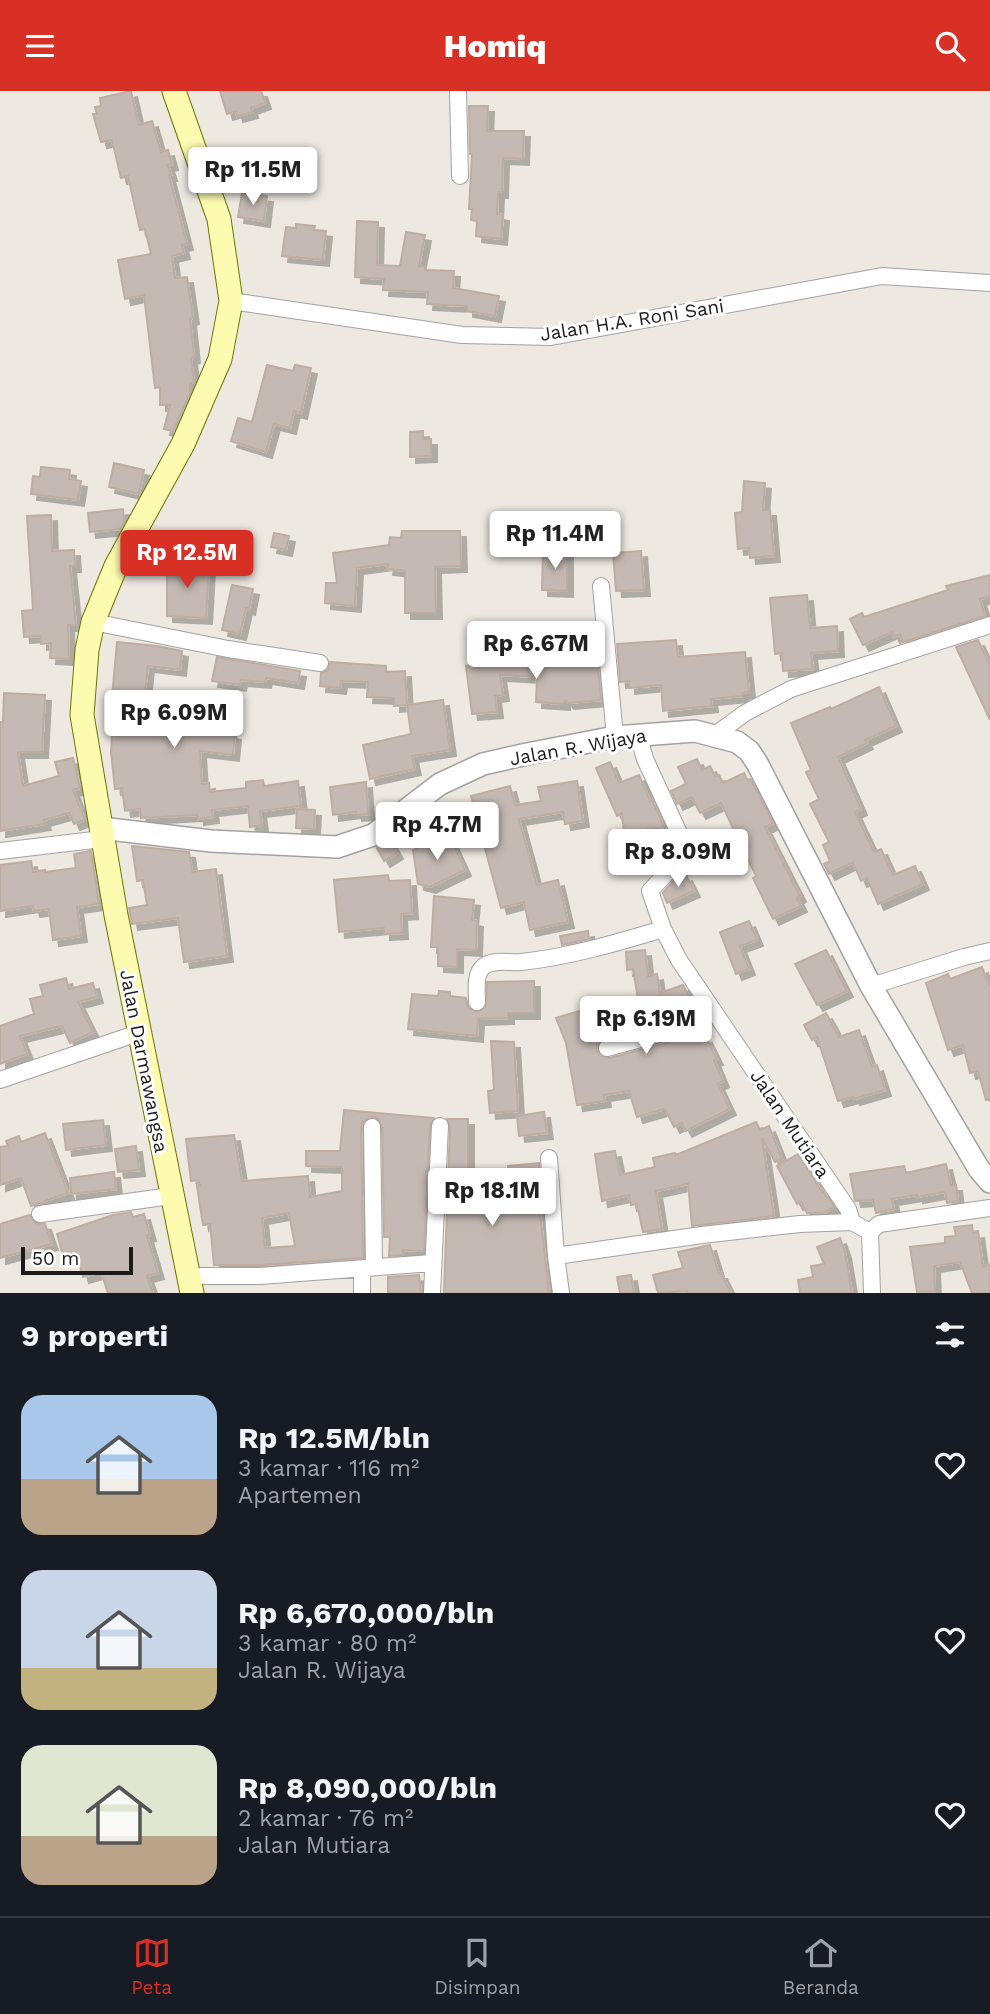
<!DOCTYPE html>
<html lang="id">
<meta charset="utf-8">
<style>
:root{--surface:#171b24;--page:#242831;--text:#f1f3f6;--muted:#9ea1a6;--line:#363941;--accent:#d93025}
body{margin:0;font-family:"Work Sans",sans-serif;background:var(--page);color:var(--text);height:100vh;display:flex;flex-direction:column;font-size:26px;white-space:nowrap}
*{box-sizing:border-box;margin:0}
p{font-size:23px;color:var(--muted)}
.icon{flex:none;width:38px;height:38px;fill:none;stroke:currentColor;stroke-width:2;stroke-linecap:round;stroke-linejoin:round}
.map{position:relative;height:1202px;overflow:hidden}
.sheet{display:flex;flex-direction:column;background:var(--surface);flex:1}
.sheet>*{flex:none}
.scale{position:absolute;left:21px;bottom:18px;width:112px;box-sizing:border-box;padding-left:7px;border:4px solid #1b1b1b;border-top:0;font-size:19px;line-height:24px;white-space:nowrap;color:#1b1b1b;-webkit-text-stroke:5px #fff;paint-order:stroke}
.price{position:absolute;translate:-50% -60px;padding:0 16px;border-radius:7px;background:#fff;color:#222;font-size:23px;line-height:46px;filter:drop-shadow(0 2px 4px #0008)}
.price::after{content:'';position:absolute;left:50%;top:42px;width:21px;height:16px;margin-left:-10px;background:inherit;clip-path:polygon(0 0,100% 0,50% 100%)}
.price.current{background:var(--accent);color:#fff}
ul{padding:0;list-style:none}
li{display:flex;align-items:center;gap:21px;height:175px;padding:0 21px}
li span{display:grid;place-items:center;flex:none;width:196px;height:140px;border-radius:21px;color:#555}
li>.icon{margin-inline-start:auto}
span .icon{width:84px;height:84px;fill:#fffc;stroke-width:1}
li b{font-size:30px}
h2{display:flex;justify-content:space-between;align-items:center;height:84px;padding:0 21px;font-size:30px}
header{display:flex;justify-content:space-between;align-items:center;height:91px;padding:0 21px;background:var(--accent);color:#fff;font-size:32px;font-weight:800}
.menu{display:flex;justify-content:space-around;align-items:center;height:98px;border-top:2px solid var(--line);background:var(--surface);font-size:19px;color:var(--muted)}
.menu a{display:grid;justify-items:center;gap:4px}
.menu .current{color:var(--accent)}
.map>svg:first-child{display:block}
.building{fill:#c5b9b3;stroke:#bfada1;stroke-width:2;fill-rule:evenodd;filter:url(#shadow)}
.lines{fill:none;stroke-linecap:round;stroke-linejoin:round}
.minor-casing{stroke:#a2a2a2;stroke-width:18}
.tertiary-casing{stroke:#a2a2a2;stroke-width:24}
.secondary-casing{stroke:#6f7400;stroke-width:25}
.minor{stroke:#fff;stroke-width:16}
.tertiary{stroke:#fff;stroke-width:21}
.secondary{stroke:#fcfbaf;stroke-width:23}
.labels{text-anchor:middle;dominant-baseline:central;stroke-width:6;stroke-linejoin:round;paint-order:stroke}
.street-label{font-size:19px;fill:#1b1b1b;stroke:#fff}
</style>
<header><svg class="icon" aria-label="menu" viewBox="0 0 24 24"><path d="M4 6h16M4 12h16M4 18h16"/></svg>Homiq<svg class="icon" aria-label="search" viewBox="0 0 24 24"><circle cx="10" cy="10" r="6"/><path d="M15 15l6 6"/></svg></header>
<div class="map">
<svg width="990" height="1202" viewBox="0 0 990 1202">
<defs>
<filter id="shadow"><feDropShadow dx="6" dy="6" stdDeviation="0" flood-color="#0004"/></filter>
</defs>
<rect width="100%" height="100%" fill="#ede8e0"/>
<path class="building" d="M131,0L139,34L152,30L161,61L168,59L172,73L168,74L171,84H169L187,153L182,154L184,162L172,165L175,187L187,186L193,227L190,228L194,266L191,267L194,292H190V302L173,340L164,338L170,314H160V296L155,297L144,204L125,208L118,169L151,163L145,138L140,139L128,85L121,87L112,49L101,51L93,23H97L95,16L101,15L100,7Z
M220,0H261L265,12L251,17L252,21L237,25L236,20L227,23Z
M469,15H488L487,40H524L523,68L503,67L502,101H498L497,123L503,124L501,148L476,145L477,130L471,129L472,118H469L472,63H470Z
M242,102L267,105L264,130L238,126Z
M357,130L378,131L377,174L400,175L406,141L425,144L419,175H425V179L454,180L453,197L499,205L495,225L467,220V215L427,213L428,201L383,199L384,188L355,186Z
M296,133L315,135L314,139L326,140L323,169L282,165L286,136L296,137Z
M267,274L293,280L295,274L311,277L301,322L294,320L290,337L274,333L266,361L231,350L238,327L252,331Z
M423,340V348H431V365L410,366V341Z
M114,372L144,379L139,403L109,396Z
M41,376L70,379L69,388L81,390L78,409L31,403L33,385L40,386Z
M744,390L765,392L763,419H770L774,465L750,467L749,457L738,458L735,422L742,421Z
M123,418L124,431L120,438L90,441L88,422Z
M51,424L52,460L74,459L75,475H70L76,534H68L69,568L50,567L51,552L41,553V545L24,546L22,520L33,519L27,425Z
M402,440H460L461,475L435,476L436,522H405V480L387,478L388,473L357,477L355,515L325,512L326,492H337L333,462L389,454L390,446L401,447Z
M274,442L289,445L286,459L271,456Z
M543,460H567V500L542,499Z
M641,460L644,499L616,500L613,462Z
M167,472L209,475L206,527L167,525Z
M990,484V505L980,508L985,525L903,551L900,543L894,546L892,541L863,554L850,528L862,522L864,526L948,499L946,495Z
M232,494L253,498L249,518L246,517L240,543L222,539Z
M807,504L810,537L837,535L838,560L811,562L813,578L783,580L782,562L775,563L770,507Z
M676,549L678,566L745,561L749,601L742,602V605L711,608L712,615L663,620L661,594L629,597V590L620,591L617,553Z
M978,549L990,574V629L956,556Z
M117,551L157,555L182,560L180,579L148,575L143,617H148V623H185V631L208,633L209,625L231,627L230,642L235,643L233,664L200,660L202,693L209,692L210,701L246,697V691L263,689L264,695L298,690L301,715L260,720L262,734L250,736L248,715L212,719L213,726L198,728V724L141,727L140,718L125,720L122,697L115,698L111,661L113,628H110Z
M516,565L577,569L576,567L597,566L601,609L568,612L566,609L564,610V613L536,611L537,586L500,584L503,604L495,605L497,621L472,623L466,575L516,570Z
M217,566L300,580L298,592L266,587L265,591L241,589L240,594L212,590Z
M330,571L386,575V581L405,580L407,614L443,609L450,659L412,665L415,678L370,688L363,654L411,643L407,614L394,615V607L367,606L368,591L341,590L340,597L320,595L321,582L328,579Z
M879,596L896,635L865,649L867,652L838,666L861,718L855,721L874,761L881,758L893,784L915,775L923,793L878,813L867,787L861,790L853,771L829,783L824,773L830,770L823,754L829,751L810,713L819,708L806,681L811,679L791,632L830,616L831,618Z
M4,602L45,604L42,661H18L23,695L59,685L55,671L73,667L80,697L73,699L85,729L74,733L69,722L44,729L45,733L0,740V631H3Z
M697,668L702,679L710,675L715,685L719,684L723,692L744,682L748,690L751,689L773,732L765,736L800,805L797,807L801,815L773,828L753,787L756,785L721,712L700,722L692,706L677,713L671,700L686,693L678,676Z
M610,671L619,692L639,684L650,710L652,709L661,729L662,737L648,738L650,750L625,752L622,722L617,725L596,677Z
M577,690L583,730L565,733L563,721L519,728L537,794L558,789L568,831L530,839L524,811L501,817L471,705L510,695L515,714L541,710L538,696Z
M366,691L368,723L356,724V721L333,724L330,696Z
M297,718L315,719L314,738L296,737Z
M448,742L465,779L430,796L418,793L413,759Z
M389,748L397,762L384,770L377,757Z
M132,755L189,761L192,781L216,778L227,865L184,871L178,827L132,833L129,817L147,814L143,789L137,790Z
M91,760L99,813L77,816L81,845L53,849L49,818L34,820L33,815L0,820V774L31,770L33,781L45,779V781L76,777L74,763Z
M388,784L389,790L410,789L412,822L401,823L402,842L384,843V837L339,841L334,789Z
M686,784L694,800L667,812L663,802L673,790Z
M434,805L474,809L472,829L477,830L476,859L457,858V876L438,875V856H431Z
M749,830L757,849L740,855L749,878L736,883L720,841Z
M588,840L589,848L562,854L560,845Z
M645,859L648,885L657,883L660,902L683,894L695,917L660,932L604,947L597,954V959L600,965L609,967L666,952L696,939L701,949L706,946L717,968L714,969L723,990L718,993L730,1018L686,1040L682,1032L674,1036L665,1018L637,1026L629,1000L604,1004L605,1010L577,1014L566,952L556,927L583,919L585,923L619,920V918L627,917V909L638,908L633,878L627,879L626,861Z
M826,859L847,900L817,914L795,873Z
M982,876L990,896V1009H986L978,980L970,982L963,954L948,959L926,892L948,883L950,888Z
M66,887L69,898L93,892L97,906L78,911L93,941L70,952L62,935L20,945L27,963L0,973V935L34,923L30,908L43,905L40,894Z
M534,890V922H508V927L478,928L477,945L408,938L412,903L438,905L439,900L450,901V905L466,907L468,917L478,921L486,915L487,891Z
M826,922L839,946L859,939L872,976L877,974L885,999L854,1008L853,1006L838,1010L817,946L812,949L804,934Z
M491,950L514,951L518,1020L490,1022L488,1000L494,999Z
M344,1019L434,1027L430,1034L424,1160L403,1159V1164L389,1165L390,1146H384L382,1036L378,1027L371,1026L363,1030L361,1036L363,1167L260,1174H214L210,1133L203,1134L197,1095L200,1094L198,1089L191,1090L186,1048L234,1044L242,1090L308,1085L310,1106L342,1100V1076L306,1075V1060H340ZM289,1122L295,1155L265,1157L262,1127Z
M544,1021L547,1042L519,1045L517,1025Z
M447,1028H468V1078H472V1093L509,1090L508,1075L539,1072L540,1086H536L549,1202H444L450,1036Z
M103,1029L106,1054L66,1059L63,1033Z
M756,1031L760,1039L769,1035L782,1068L775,1071L762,1047L774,1125L692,1135L688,1093L656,1100L662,1138L643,1141L637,1113L631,1114L629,1104L602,1110L595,1063L615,1060L620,1084L655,1076L653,1067L675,1062L676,1064Z
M45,1042L68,1102L31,1115L21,1087L0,1094V1056L8,1055L6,1050L19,1045L21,1051Z
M136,1055L139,1079L118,1081L115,1058Z
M798,1063L822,1101L823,1100L834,1116L824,1122H807L801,1111L797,1113L777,1075Z
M946,1073L951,1094H956L958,1110L947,1112L945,1101L917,1106V1104L892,1108L894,1118L876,1122L873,1109L855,1110L850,1083L904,1075L906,1082Z
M114,1081L116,1098L71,1103L70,1087Z
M131,1121L133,1126L144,1123L150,1144L147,1145L158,1182L147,1185L153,1202H108L101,1181L83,1186L77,1165L64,1168L57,1143L113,1124Z
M30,1124L35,1132L45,1133L52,1153L0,1167V1133Z
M972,1134L973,1142L978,1141L983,1176L990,1173V1202H972L960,1171L934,1175L935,1200L917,1201L910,1156L945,1152V1146L956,1145L954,1136Z
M840,1147L845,1161L852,1202H800L798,1189L813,1186L811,1175L824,1173L817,1156Z
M710,1154L719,1183L721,1182L731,1202H688L687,1200L658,1202L653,1184L683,1177L678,1161Z
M419,1184L421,1202H388V1186Z
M631,1184L634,1202H620L617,1186Z"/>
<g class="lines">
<defs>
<path id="minor" d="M458,0L460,85
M231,210L462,244L551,246L882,185L990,192
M601,495L615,646
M93,531L228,558L320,572
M638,643L645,668L685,755L684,763L650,800L663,838L679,869L848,1118L852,1131
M715,644L745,622L791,598L990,534
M0,760L102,748
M871,895L964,866L990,860
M477,911C477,900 474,883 484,875C495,868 509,872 521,871C569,866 616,852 663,838
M607,957L663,942L714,920
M0,989L138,942
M372,1036L374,1176
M549,1067L556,1165L561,1202
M40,1123L171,1105
M556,1165L702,1144L800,1133L852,1131L870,1141
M189,1185H260L432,1172
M362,1202V1178
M432,1202L440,1035
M872,1202L870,1141L879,1133L990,1117"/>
<path id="tertiary" d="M101,737L211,750L337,756L373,744L440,693L483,673L527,663L615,646L695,640L737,651L749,660L757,672L871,895L979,1078L990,1091"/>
<path id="secondary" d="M174,0L219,128L231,210L220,268L183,353L116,475L93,531L87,559L82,624L116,824L192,1202"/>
</defs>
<use href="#minor" class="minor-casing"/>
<use href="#tertiary" class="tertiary-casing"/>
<use href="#secondary" class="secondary-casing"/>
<use href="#minor" class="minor"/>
<use href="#tertiary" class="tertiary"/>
<use href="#secondary" class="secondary"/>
</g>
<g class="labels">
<g class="street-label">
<text transform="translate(632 229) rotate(-9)">Jalan H.A. Roni Sani</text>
<text transform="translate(578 656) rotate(-10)">Jalan R. Wijaya</text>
<text transform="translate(144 970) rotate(79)">Jalan Darmawangsa</text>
<text transform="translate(790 1033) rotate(56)">Jalan Mutiara</text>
</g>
</g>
</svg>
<div class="scale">50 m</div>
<b class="price" style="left:253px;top:116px">Rp 11.5M</b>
<b class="price" style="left:555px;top:480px">Rp 11.4M</b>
<b class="price current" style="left:187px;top:499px">Rp 12.5M</b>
<b class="price" style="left:536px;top:590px">Rp 6.67M</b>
<b class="price" style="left:174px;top:659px">Rp 6.09M</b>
<b class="price" style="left:437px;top:771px">Rp 4.7M</b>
<b class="price" style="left:678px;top:798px">Rp 8.09M</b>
<b class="price" style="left:646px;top:965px">Rp 6.19M</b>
<b class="price" style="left:492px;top:1137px">Rp 18.1M</b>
</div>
<section class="sheet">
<h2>9 properti<svg class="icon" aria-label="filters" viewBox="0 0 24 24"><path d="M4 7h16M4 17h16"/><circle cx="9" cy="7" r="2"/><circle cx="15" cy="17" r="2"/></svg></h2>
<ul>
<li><span style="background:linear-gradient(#a9c7e8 60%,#b9a48a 0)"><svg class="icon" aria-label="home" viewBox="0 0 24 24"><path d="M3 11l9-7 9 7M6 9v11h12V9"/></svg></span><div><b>Rp 12.5M/bln</b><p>3 kamar · 116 m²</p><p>Apartemen</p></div><svg class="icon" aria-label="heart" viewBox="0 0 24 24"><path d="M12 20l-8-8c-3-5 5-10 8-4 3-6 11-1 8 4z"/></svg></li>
<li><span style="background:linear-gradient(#c9d6e8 70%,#c2b280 0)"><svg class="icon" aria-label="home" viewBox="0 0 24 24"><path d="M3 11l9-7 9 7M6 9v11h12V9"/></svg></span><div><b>Rp 6,670,000/bln</b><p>3 kamar · 80 m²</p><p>Jalan R. Wijaya</p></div><svg class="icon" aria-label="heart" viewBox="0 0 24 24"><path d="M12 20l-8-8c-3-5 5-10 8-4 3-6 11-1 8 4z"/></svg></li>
<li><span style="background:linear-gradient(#dfe7d0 65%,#b9a48a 0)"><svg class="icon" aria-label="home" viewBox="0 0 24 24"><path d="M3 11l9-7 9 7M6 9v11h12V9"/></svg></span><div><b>Rp 8,090,000/bln</b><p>2 kamar · 76 m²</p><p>Jalan Mutiara</p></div><svg class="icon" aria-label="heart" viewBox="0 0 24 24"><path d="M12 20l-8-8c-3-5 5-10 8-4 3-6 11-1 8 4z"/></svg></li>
</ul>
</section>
<nav class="menu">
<a class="current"><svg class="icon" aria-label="map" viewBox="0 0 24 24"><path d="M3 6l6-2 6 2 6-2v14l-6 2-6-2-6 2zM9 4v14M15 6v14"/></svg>Peta</a>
<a><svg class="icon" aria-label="saved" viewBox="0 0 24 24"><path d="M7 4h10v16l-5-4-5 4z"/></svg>Disimpan</a>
<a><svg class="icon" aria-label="home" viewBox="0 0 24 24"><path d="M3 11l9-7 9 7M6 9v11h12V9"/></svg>Beranda</a>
</nav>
